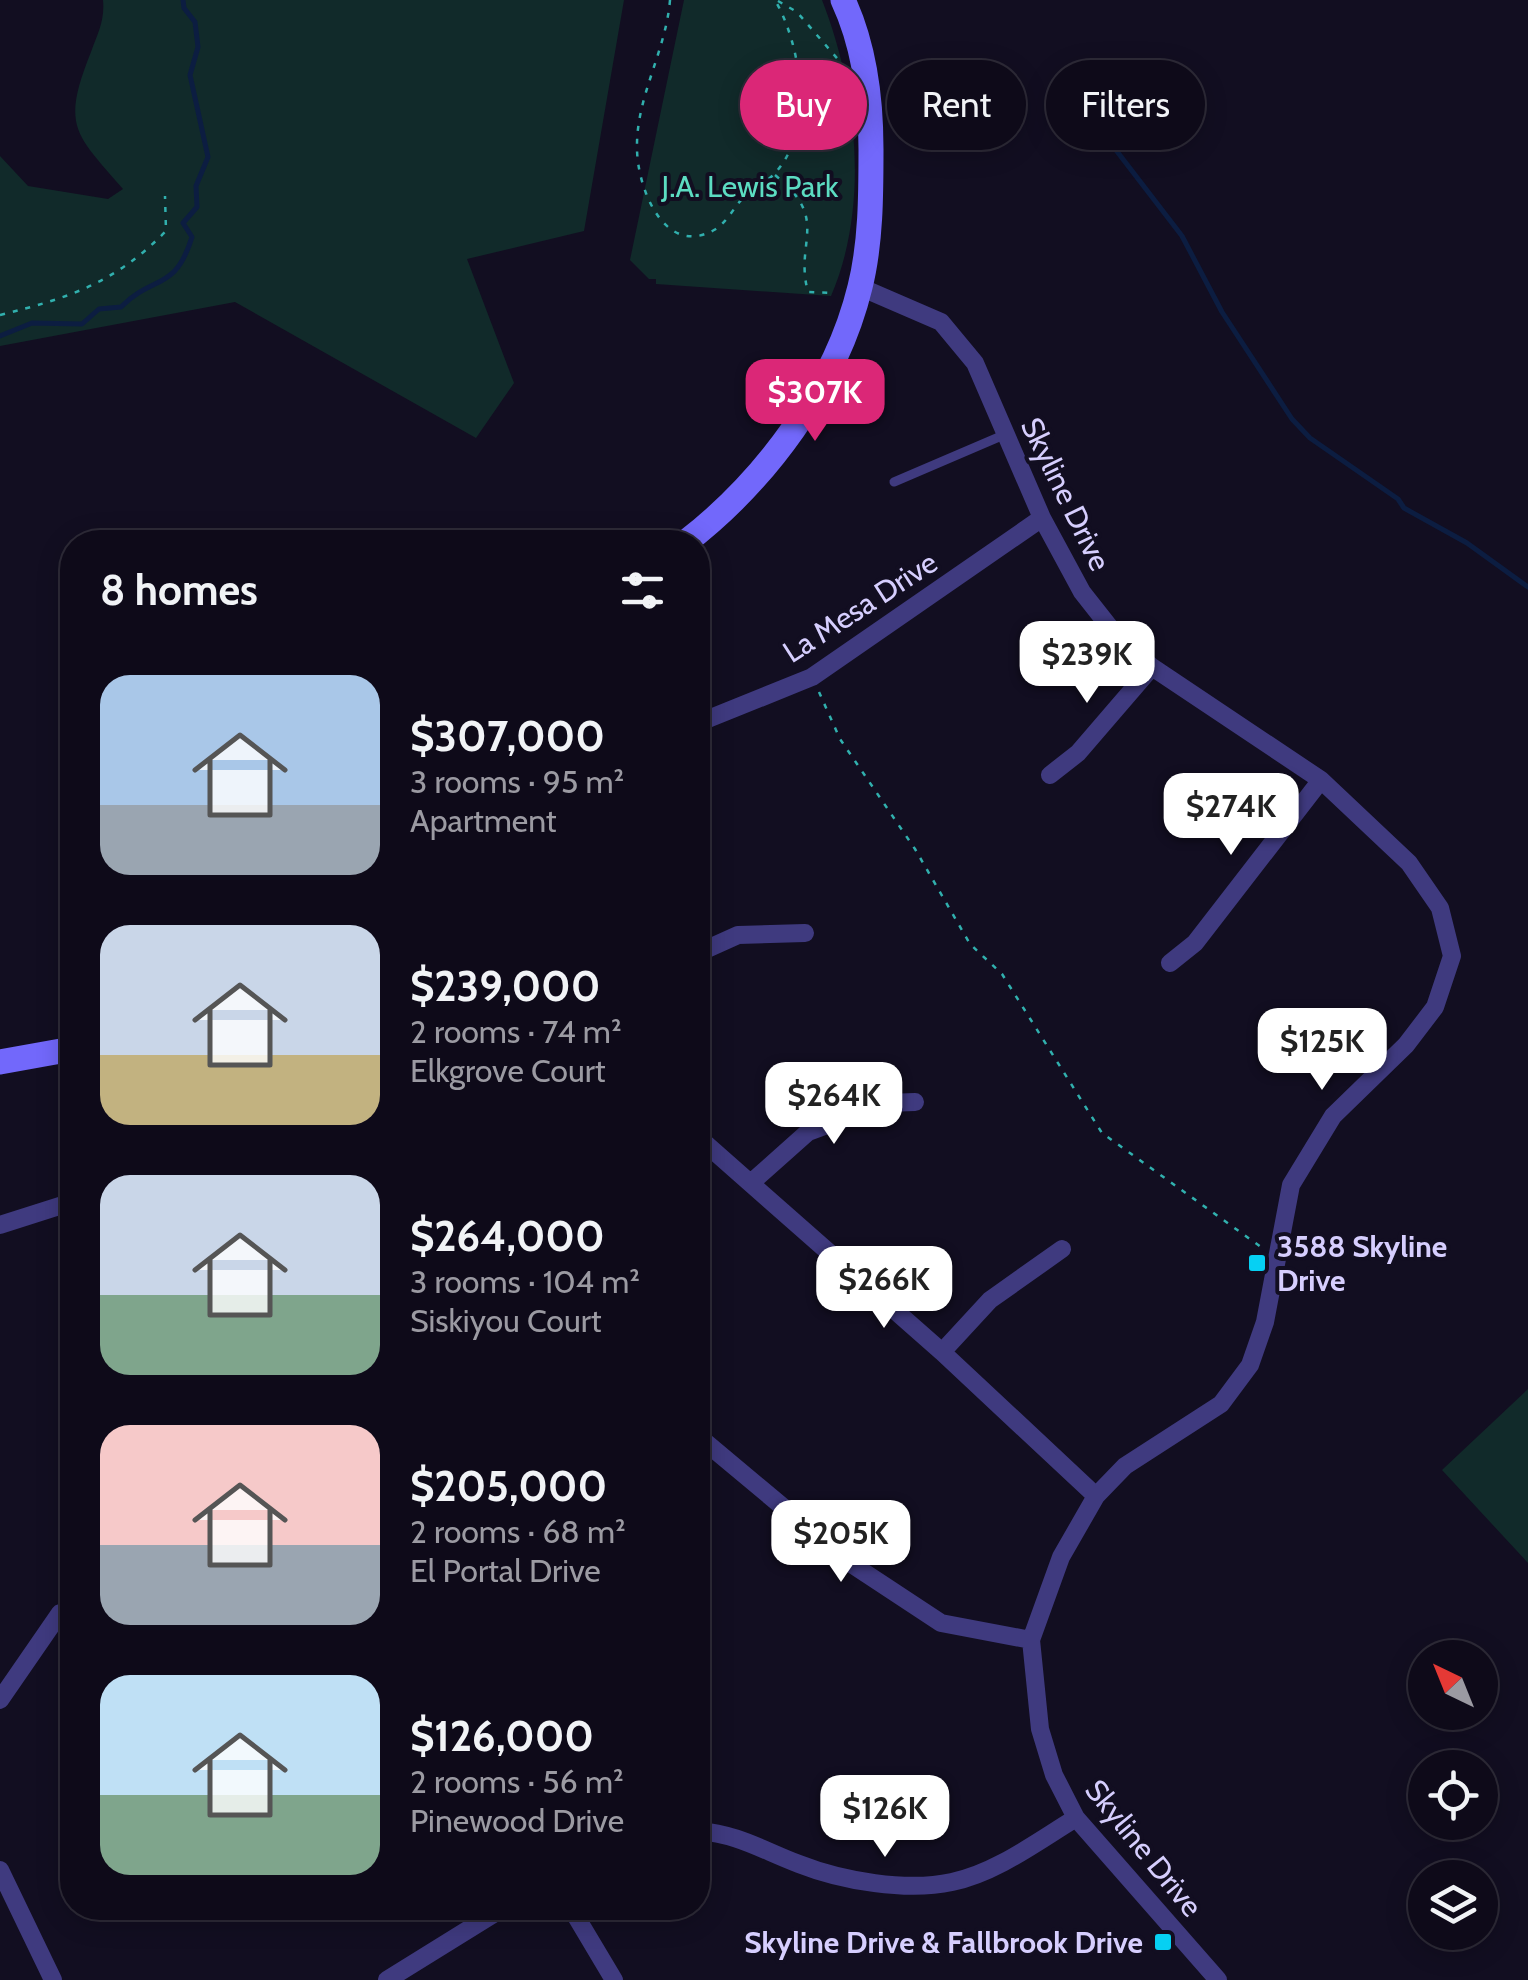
<!DOCTYPE html>
<meta charset="utf-8">
<style>
:root{--surface:#0e0a19;--page:#1c1826;--text:#f1f3f6;--muted:#9b9aa2;--line:#2e2b38;--accent:#db2777}
body{margin:0;font-family:Cabin,sans-serif;background:var(--page);color:var(--text);height:100vh;display:flex;flex-direction:column;font-size:38px;white-space:nowrap}
*{box-sizing:border-box;margin:0}
p{font-size:32px;color:var(--muted)}
.icon{flex:none;width:55px;height:55px;fill:none;stroke:currentColor;stroke-width:2;stroke-linecap:round;stroke-linejoin:round}
.map{position:relative;flex:1;overflow:hidden}
.drawer{position:absolute;left:60px;top:530px;width:650px;height:1390px;display:flex;flex-direction:column;background:var(--surface);border-radius:40px;box-shadow:0 5px 25px #0003,0 0 0 2px var(--line)}
.drawer>*{flex:none}
.guide{position:absolute;left:740px;top:60px;width:638px;height:90px;display:flex;gap:20px}
.needle{width:65px;rotate:317deg}
.controls{position:absolute;left:1408px;top:1640px;display:grid;gap:20px}
.controls a{display:grid;place-items:center;width:90px;height:90px;border-radius:50%;background:var(--surface);box-shadow:0 5px 25px #0003,0 0 0 2px var(--line);font-size:50px}
.price{position:absolute;translate:-50% -85px;padding:0 22px;border-radius:20px;background:#fff;color:#222;font-size:32px;line-height:65px;filter:drop-shadow(0 2px 5px #0008)}
.price::after{content:'';position:absolute;left:50%;top:60px;width:30px;height:22px;margin-left:-15px;background:inherit;clip-path:polygon(0 0,100% 0,50% 100%)}
.price.active{background:var(--accent);color:#fff}
ul{padding:0;list-style:none}
li{display:flex;align-items:center;gap:30px;height:250px;padding:0 40px}
li span{display:grid;place-items:center;flex:none;width:280px;height:200px;border-radius:30px;color:#555}
li>.icon{margin-inline-start:auto}
span .icon{width:120px;height:120px;fill:#fffc;stroke-width:1}
li b{font-size:42px}
h2{display:flex;justify-content:space-between;align-items:center;height:120px;padding:0 40px;font-size:42px}
.chip{padding:0 35px;border-radius:45px;background:var(--surface);box-shadow:0 5px 25px #0003,0 0 0 2px var(--line);font-size:35px;line-height:90px}
.chip.active{background:var(--accent);color:#fff}
.map>svg:first-child{display:block}
.green{fill:#112a2a}
.lines{fill:none;stroke-linecap:round;stroke-linejoin:round}
.stream{stroke:#0c1d41;stroke-width:5}
.path{stroke:#31b0ae;stroke-width:2.5;stroke-dasharray:5 8;stroke-linecap:butt}
.lane{stroke:#3f3a7f;stroke-width:9}
.street{stroke:#3f3a7f;stroke-width:18}
.secondary{stroke:#7268fb;stroke-width:25}
.poi-dot{fill:#06d0f3;stroke:#120e21;stroke-width:4}
.labels{text-anchor:middle;dominant-baseline:central;stroke-width:8;stroke-linejoin:round;paint-order:stroke}
.park-label{font-size:30px;fill:#5cdcc2;stroke:#120e21}
.street-label{font-size:30px;fill:#d6cefe;stroke:#120e21}
.poi-label{font-size:30px;font-weight:bold;fill:#d6cefe;stroke:#120e21;text-anchor:start}
</style>
<div class="map">
<svg width="1528" height="1980" viewBox="0 0 1528 1980">
<rect width="100%" height="100%" fill="#120e21"/>
<path class="green" d="M103,0H624L584,231L467,259L514,383L476,438L235,302L0,346V156L28,186L108,199L123,189C75,133 61,127 91,52C98,33 105,20 103,0Z
M684,0H822C857,89 870,206 831,296L656,284V279H649L630,260Z
M1528,1389V1563L1442,1470Z"/>
<g class="lines">
<path class="stream" d="M1109,141L1182,236L1222,312L1292,419L1310,438L1398,499L1404,508L1467,543L1528,587
M0,336L32,323L82,324L99,309L121,307C154,274 175,292 192,237L183,223L197,207L196,186L208,157L190,75L198,47L195,22L184,8L183,0"/>
<path class="path" d="M670,0C666,51 636,97 637,148C637,187 664,258 714,230C728,222 734,206 745,196C754,188 767,182 775,173C815,130 801,45 775,0
M778,1L797,12L842,64
M775,175C831,220 794,241 808,292L834,293
M0,315C69,298 115,283 166,231L165,196
M819,692L840,739L915,849L970,944L1002,974L1102,1133L1261,1247"/>
<path class="lane" d="M894,482L1006,434"/>
<path class="street" d="M860,287L941,322L975,363L1042,518L1082,592L1119,639L1152,667L1321,780L1409,863L1440,908L1452,956L1435,1007L1406,1045L1333,1116L1291,1185L1265,1322L1250,1365L1221,1404L1125,1466L1096,1496L1061,1557L1031,1640L1040,1729L1054,1775L1076,1818L1218,1980
M698,723L812,677L1042,518
M1050,775L1078,753L1152,667
M698,953L738,935L805,933
M1170,963L1195,943L1321,780
M698,1137L942,1352L1096,1496
M753,1181L808,1132L886,1103L915,1102
M0,1225L72,1202
M942,1352L990,1300L1062,1249
M698,1436L850,1563L941,1623L1031,1640
M0,1700L60,1613
M698,1831C738,1834 762,1850 799,1864C842,1881 907,1892 952,1882C996,1873 1038,1841 1076,1818
M0,1870L53,1980
M571,1908L614,1980
M387,1980L503,1908"/>
<path class="secondary" d="M686,542C765,481 836,386 860,287C871,243 871,194 871,149C871,98 865,47 843,0
M0,1062L72,1049"/>
</g>
<g class="poi-dot">
<rect x="1247" y="1253" width="20" height="20" rx="5"/>
<rect x="1153" y="1932" width="20" height="20" rx="5"/>
</g>
<g class="labels">
<g class="park-label">
<text x="750" y="186">J.A. Lewis Park</text>
</g>
<g class="street-label">
<text transform="translate(1066 494) rotate(64)">Skyline Drive</text>
<text transform="translate(860 607) rotate(-33)">La Mesa Drive</text>
<text transform="translate(1144 1848) rotate(51)">Skyline Drive</text>
</g>
<g class="poi-label">
<text x="1277" y="1246">3588 Skyline<tspan x="1277" dy="34">Drive</tspan></text>
<text x="1143" y="1942" text-anchor="end">Skyline Drive &amp; Fallbrook Drive</text>
</g>
</g>
</svg>
<div class="controls">
<a><svg class="needle" viewBox="-14 -14 28 28"><path d="M0-13l5 13h-10z" fill="#e53935"/><path d="M0 13l5-13h-10z" fill="#9b9aa2"/></svg></a>
<a><svg class="icon" aria-label="locate" viewBox="0 0 24 24"><circle cx="12" cy="12" r="6"/><path d="M12 2v4M12 18v4M2 12h4M18 12h4"/></svg></a>
<a><svg class="icon" aria-label="layers" viewBox="0 0 24 24"><path d="M12 4l9 5-9 5-9-5zM3 14l9 5 9-5"/></svg></a>
</div>
<b class="price active" style="left:815px;top:444px">$307K</b>
<b class="price" style="left:1087px;top:706px">$239K</b>
<b class="price" style="left:1231px;top:858px">$274K</b>
<b class="price" style="left:1322px;top:1093px">$125K</b>
<b class="price" style="left:834px;top:1147px">$264K</b>
<b class="price" style="left:884px;top:1331px">$266K</b>
<b class="price" style="left:841px;top:1585px">$205K</b>
<b class="price" style="left:885px;top:1860px">$126K</b>
<div class="guide">
<a class="chip active">Buy</a>
<a class="chip">Rent</a>
<a class="chip">Filters</a>
</div>
<section class="drawer">
<h2>8 homes<svg class="icon" aria-label="filters" viewBox="0 0 24 24"><path d="M4 7h16M4 17h16"/><circle cx="9" cy="7" r="2"/><circle cx="15" cy="17" r="2"/></svg></h2>
<ul>
<li><span style="background:linear-gradient(#a9c7e8 65%,#9aa5b1 0)"><svg class="icon" aria-label="home" viewBox="0 0 24 24"><path d="M3 11l9-7 9 7M6 9v11h12V9"/></svg></span><div><b>$307,000</b><p>3 rooms · 95 m²</p><p>Apartment</p></div></li>
<li><span style="background:linear-gradient(#c9d6e8 65%,#c2b280 0)"><svg class="icon" aria-label="home" viewBox="0 0 24 24"><path d="M3 11l9-7 9 7M6 9v11h12V9"/></svg></span><div><b>$239,000</b><p>2 rooms · 74 m²</p><p>Elkgrove Court</p></div></li>
<li><span style="background:linear-gradient(#c9d6e8 60%,#7fa58c 0)"><svg class="icon" aria-label="home" viewBox="0 0 24 24"><path d="M3 11l9-7 9 7M6 9v11h12V9"/></svg></span><div><b>$264,000</b><p>3 rooms · 104 m²</p><p>Siskiyou Court</p></div></li>
<li><span style="background:linear-gradient(#f6c9c9 60%,#9aa5b1 0)"><svg class="icon" aria-label="home" viewBox="0 0 24 24"><path d="M3 11l9-7 9 7M6 9v11h12V9"/></svg></span><div><b>$205,000</b><p>2 rooms · 68 m²</p><p>El Portal Drive</p></div></li>
<li><span style="background:linear-gradient(#bfe0f5 60%,#7fa58c 0)"><svg class="icon" aria-label="home" viewBox="0 0 24 24"><path d="M3 11l9-7 9 7M6 9v11h12V9"/></svg></span><div><b>$126,000</b><p>2 rooms · 56 m²</p><p>Pinewood Drive</p></div></li>
</ul>
</section>
</div>
